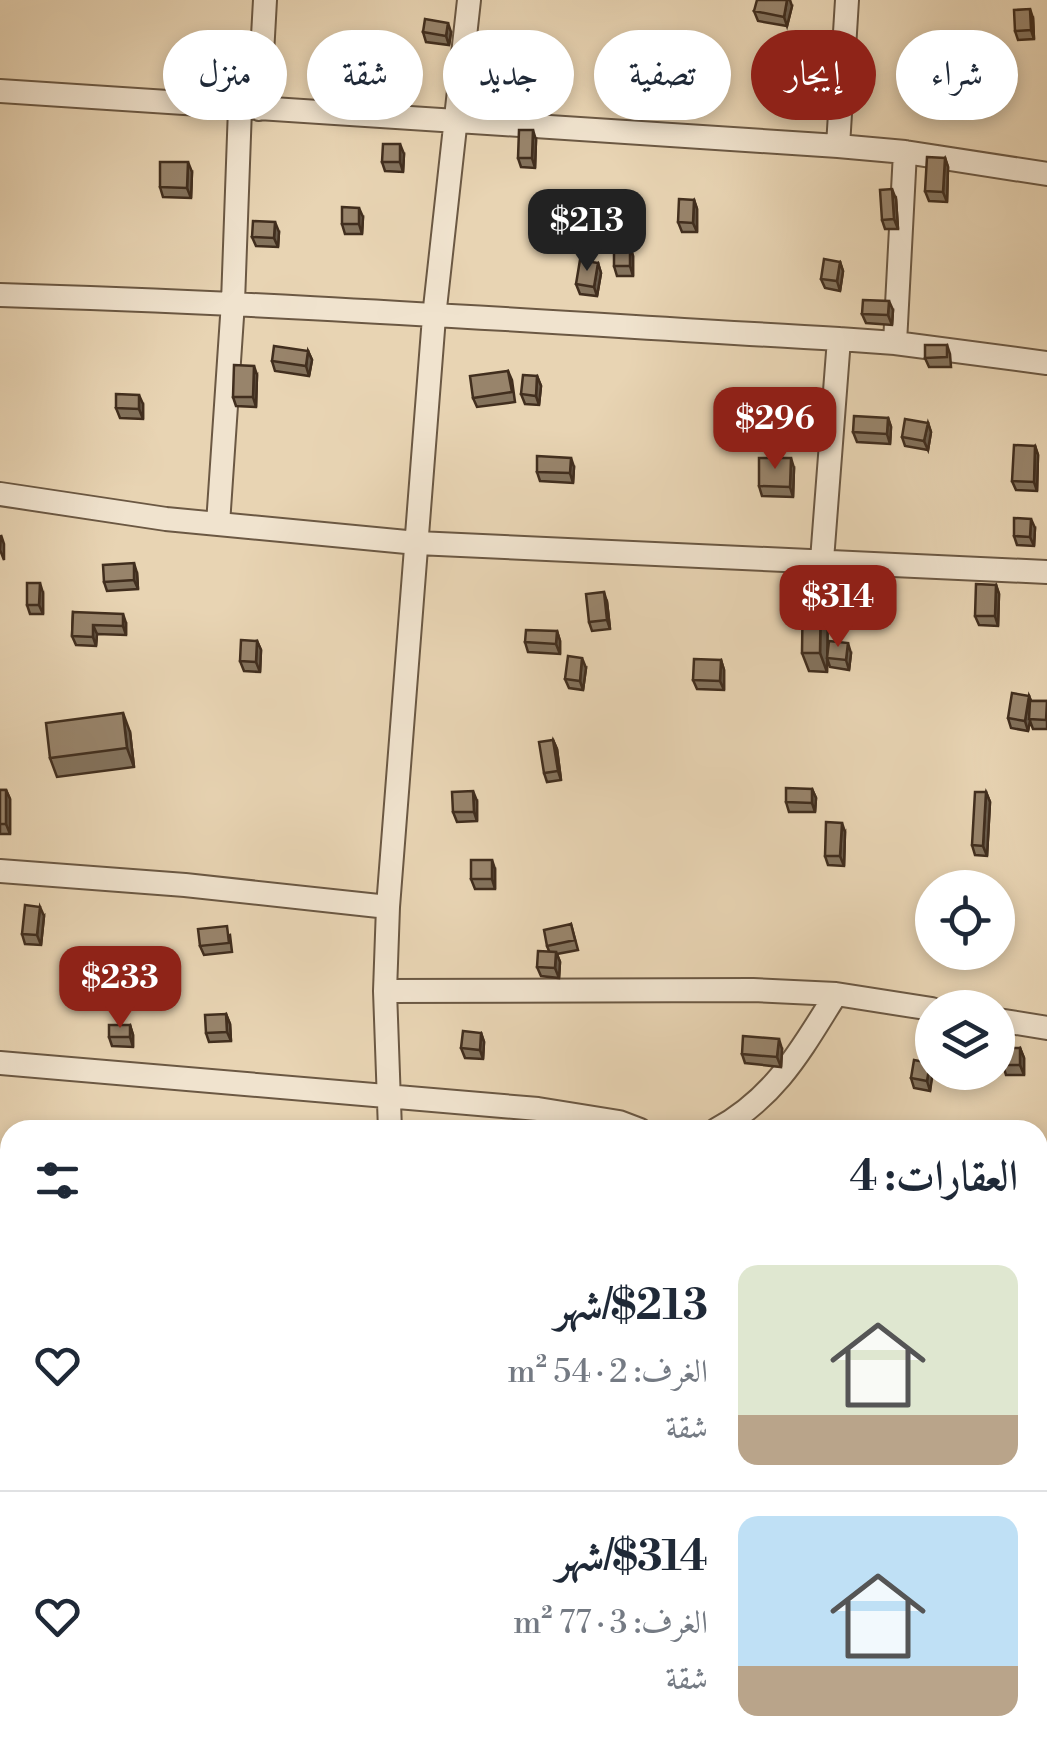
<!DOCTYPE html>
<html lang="ar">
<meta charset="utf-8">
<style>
:root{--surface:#fff;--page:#f2f2f3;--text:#1f2937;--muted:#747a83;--line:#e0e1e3;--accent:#8f2418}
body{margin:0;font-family:"Libre Bodoni",Amiri,serif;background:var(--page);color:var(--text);direction:rtl;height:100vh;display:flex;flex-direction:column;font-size:38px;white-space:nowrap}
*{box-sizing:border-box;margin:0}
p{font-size:32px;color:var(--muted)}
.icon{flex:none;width:55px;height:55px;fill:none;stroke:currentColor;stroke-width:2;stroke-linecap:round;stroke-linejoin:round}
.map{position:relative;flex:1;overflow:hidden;direction:ltr}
.panel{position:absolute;left:0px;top:1120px;width:1048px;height:642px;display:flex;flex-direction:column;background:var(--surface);border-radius:30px 30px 0 0;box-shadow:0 5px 15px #0003;direction:rtl}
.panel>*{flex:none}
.guide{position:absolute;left:30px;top:30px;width:988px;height:90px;direction:rtl;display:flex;gap:20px}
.tools{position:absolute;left:915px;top:870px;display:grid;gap:20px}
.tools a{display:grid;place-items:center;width:100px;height:100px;border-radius:50%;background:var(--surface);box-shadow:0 5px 15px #0003;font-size:50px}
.price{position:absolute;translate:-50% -85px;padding:0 22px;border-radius:20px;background:var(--accent);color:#fff;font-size:32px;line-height:65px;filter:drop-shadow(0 2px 5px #0008)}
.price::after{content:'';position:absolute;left:50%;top:60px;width:30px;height:22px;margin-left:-15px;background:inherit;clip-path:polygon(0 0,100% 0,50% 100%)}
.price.selected{background:#222;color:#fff}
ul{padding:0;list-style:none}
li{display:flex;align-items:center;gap:30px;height:250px;padding:0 30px}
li+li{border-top:2px solid var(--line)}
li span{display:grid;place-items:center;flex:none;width:280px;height:200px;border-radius:20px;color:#555}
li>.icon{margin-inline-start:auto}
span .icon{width:120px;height:120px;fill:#fffc;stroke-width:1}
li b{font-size:42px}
h2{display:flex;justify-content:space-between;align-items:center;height:120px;padding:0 30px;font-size:42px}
.pill{padding:0 35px;border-radius:45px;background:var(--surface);box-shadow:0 5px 15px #0003;font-size:35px;line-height:90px}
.pill.selected{background:var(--accent);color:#fff}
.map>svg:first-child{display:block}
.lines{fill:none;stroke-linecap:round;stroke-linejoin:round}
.street-casing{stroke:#6b5843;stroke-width:26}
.street{stroke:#f0e3ce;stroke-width:22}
.wall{fill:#83725c;stroke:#412e1e;stroke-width:2.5}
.shaded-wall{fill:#6a5c4b;stroke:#412e1e;stroke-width:2.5}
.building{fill:#98846b;stroke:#412e1e;stroke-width:2.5}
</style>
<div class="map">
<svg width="1047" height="1761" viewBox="0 0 1047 1761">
<rect width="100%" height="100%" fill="#e8d4b3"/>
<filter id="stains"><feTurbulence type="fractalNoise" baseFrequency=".002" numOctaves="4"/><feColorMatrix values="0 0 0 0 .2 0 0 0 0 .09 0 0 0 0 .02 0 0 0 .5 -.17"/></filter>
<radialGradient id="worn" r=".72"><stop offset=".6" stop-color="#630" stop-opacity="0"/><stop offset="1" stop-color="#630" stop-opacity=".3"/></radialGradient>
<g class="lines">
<defs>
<path id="street" d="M0,91L838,146L905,152L1047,174
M259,109L265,0
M838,146L847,0
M0,295C280,303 559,323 839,339L895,343L1047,363
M895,343L905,152
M0,494L166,519L417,543L1047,572
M218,524L233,302L240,108
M822,560L839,339
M0,871L185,885L388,907
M385,991L753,990L836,994L932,1009
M998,1020L1047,1028
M0,1063L538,1109L619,1122L640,1130
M390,1130L385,991L388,907L434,317L469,0
M716,1130C776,1097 801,1050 836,994
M1038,1204L1047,1205
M0,1300H10
M1038,1417L1047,1418
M0,1483L10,1484
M1038,1616L1047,1617
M0,1730L10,1731
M257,1752L420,1761
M91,1761V1752
M757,1761L758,1752"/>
</defs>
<use href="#street" class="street-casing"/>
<use href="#street" class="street"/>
</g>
<path class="wall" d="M792,6L787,26L758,21L754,11Z
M1033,18L1034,39L1018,40L1015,31Z
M423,32H451L449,45L426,42Z
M681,33L685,43L684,67H668L665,57Z
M679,71L683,81L679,106L665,103L662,94Z
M939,76L943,85L942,102L923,101L920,91Z
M536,140L535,168L521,167L518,158Z
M404,154L403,172L385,171L382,162Z
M945,158L948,167L947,202L929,201L925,191Z
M192,172L191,198L163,197L160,187Z
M896,199L898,229H885L882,220Z
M694,200L697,209V232H682L678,222Z
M594,210L593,228L576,227L573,217Z
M363,217L362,234H345L342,224Z
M279,232L278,247L256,246L252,237Z
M630,247L633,256V276H617L614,266Z
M840,262L843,271L840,291L825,288L821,279Z
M598,263L601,273L597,296L580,294L576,284Z
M893,310L892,325L866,323L862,314Z
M947,345L950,354L951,367H929L925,358Z
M308,351L312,360L309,376L275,371L272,361Z
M508,371L512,380L515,402L477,407L473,398Z
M257,375L256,407L236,406L233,397Z
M537,376L541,386L539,405L525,404L521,394Z
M143,404V419L120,418L116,408Z
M888,418L891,427L890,444L857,442L853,432Z
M928,423L931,432L928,450L905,446L902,437Z
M1035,446L1038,455L1037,491L1016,490L1012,481Z
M574,467L573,483L540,481L537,472Z
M794,468L793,497L762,496L759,486Z
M1035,528L1034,546L1017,545L1014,536Z
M137,573L138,589L107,591L104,582Z
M821,583L828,602L827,657L851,653L849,670L830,667L827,658V672L809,671L802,653Z
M996,585L999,594L998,626L979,625L975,616Z
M43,593V614H30L27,605Z
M607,602L610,629L592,631L589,622Z
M73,612L126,623V635L97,634L96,646L76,645L72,636Z
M557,631L560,641V654L528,652L525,642Z
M257,641L261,650L260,672L244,671L240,661Z
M721,660L724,670V690L697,689L693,680Z
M586,668L583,690L569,688L565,679Z
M1029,696L1031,701H1047V729H1033L1030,721L1028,731L1011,728L1008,718Z
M130,732L134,767L57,777L50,758Z
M553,740L557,749L561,780L547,782L544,773Z
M812,789L816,798L815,812H789L786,802Z
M0,790H6L10,799V834H0Z
M986,792L990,802L987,856L975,855L972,845Z
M477,801V821L457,822L453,812Z
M845,832L844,866L828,865L825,856Z
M495,869V889H475L471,879Z
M44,916L41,945L25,944L22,934Z
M571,924L578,950L557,954L560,962L559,978L541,976L537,967L549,951L547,946Z
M230,935L232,952L204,955L200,946Z
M226,1014L230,1024L231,1041L209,1042L206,1033Z
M130,1025L133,1035V1047L112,1046L109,1037Z
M481,1033L484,1042L483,1059L465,1058L461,1048Z
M1020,1048L1024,1058V1075H1006L1003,1065Z
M782,1049L781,1067L745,1063L742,1054Z
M932,1071L930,1091L914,1088L911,1078Z
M1038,1477L1047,1478V1505H1039L1038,1500Z
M1038,1513L1047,1514V1561H1038Z
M10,1556V1581L3,1580L0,1572V1564Z"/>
<path class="shaded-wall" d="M787,0H790L792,6L787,26L784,17Z
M1030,9L1033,18L1034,39L1031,30Z
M448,23L451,32L449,45L446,36Z
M681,33L685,43L684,67L680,57Z
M679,71L683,81L679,106L675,96Z
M939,76L943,85L942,102L938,93Z
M533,130L536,140L535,168L532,158Z
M400,144L404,154L403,172L400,162Z
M945,158L948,167L947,202L943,192Z
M188,162L192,172L191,198L187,188Z
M892,189L896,199L898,229L894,219Z
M590,200L594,210L593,228L589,218Z
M694,200L697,209V232L693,223Z
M359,208L363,217L362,234L359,224Z
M275,222L279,232L278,247L274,238Z
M630,247L633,256V276L630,266Z
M840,262L843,271L840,291L837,281Z
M598,263L601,273L597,296L594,287Z
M889,301L893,310L892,325L888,315Z
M308,351L312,360L309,376L306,366Z
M254,366L257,375L256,407L253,397Z
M537,376L541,386L539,405L536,396Z
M139,395L143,404V419L139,409Z
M888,418L891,427L890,444L887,434Z
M928,423L931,432L928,450L924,441Z
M1035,446L1038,455L1037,491L1034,482Z
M571,458L574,467L573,483L570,473Z
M791,458L794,468L793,497L790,487Z
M1031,519L1035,528L1034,546L1030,537Z
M1,535L4,544V560L0,550Z
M134,563L137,573L138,589L134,580Z
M40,583L43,593V614L39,605Z
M821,583L828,602L827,672L820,653Z
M996,585L999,594L998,626L995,616Z
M604,592L607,602L610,629L607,620Z
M123,614L126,623V635L123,626Z
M93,625L97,634L96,646L93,637Z
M557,631L560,641V654L556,644Z
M257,641L261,650L260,672L256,662Z
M848,643L851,653L849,670L846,660Z
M582,658L586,668L583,690L580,681Z
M721,660L724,670V690L720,681Z
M1029,696L1033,706L1028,731L1025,721Z
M123,713L130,732L134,767L127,748Z
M553,740L557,749L561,780L558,771Z
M812,789L816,798L815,812L812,803Z
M6,790L10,799V834L6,824Z
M473,791L477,801V821L474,812Z
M986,792L990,802L987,856L983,846Z
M842,823L845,832L844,866L840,856Z
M492,860L495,869V889L492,879Z
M40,907L44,916L41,945L37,935Z
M556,952L560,962L559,978L555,968Z
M226,1014L230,1024L231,1041L227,1032Z
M130,1025L133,1035V1047L130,1037Z
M481,1033L484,1042L483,1059L480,1050Z
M779,1039L782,1049L781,1067L777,1057Z
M1020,1048L1024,1058V1075L1020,1065Z
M930,1063L933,1072L930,1091L927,1081Z"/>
<path class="building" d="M757,0H787L784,17L754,11Z
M1030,9L1031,30L1015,31L1014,10Z
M425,19L448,23L446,36L423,32Z
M666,32L681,33L680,57H665Z
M666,69L679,71L675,96L662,94Z
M921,74L939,76L938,93L920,91Z
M519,130H533L532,158H518Z
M383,144H400V162H382Z
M927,157L945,158L943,192L925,191Z
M160,162H188L187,188L160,187Z
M892,189L894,219L882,220L880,190Z
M574,199L590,200L589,218L573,217Z
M679,199L694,200L693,223L678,222Z
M342,207L359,208V224H342Z
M253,221L275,222L274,238L252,237Z
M614,247H630V266H614Z
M824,259L840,262L837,281L821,279Z
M580,260L598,263L594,287L576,284Z
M863,300L889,301L888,315L862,314Z
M925,345H947V357L925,358Z
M274,346L308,351L306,366L272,361Z
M234,365L254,366L253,397H233Z
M508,371L512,392L473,398L470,376Z
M523,375L537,376L536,396L521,394Z
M116,394L139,395V409L116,408Z
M854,416L888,418L887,434L853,432Z
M905,419L928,423L924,441L902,437Z
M1014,445L1035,446L1034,482L1012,481Z
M537,456L571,458L570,473L537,472Z
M759,458H791L790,487L759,486Z
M1014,518L1031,519L1030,537L1014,536Z
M134,563V580L104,582L103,565Z
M27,583H40L39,605H27Z
M803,583H821L820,653H802Z
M976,584L996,585L995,616H975Z
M604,592L607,620L589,622L586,594Z
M73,612L123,614V626L93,625V637L72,636Z
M526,630L557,631L556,644L525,642Z
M241,640L257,641L256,662L240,661Z
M829,641L848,643L846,660L827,658Z
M568,656L582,658L580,681L565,679Z
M694,659L721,660L720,681L693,680Z
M1012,693L1029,696L1025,721L1008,718Z
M1030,701H1047L1046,720L1029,719Z
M123,713L127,748L50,758L46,723Z
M553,740L558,771L544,773L539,742Z
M786,788L812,789V803L786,802Z
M0,790H6V824H0Z
M473,791L474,812H453L452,792Z
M975,792H986L983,846L972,845Z
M826,822L842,823L840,856H825Z
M471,860H492V879H471Z
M25,905L40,907L37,935L22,934Z
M571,924L575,940L547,946L544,930Z
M227,926L229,943L200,946L198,929Z
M538,951L556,952L555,968L537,967Z
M226,1014L227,1032L206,1033L205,1015Z
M109,1025H130V1037H109Z
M463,1031L481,1033L480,1050L461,1048Z
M743,1036L779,1039L777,1057L742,1054Z
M1003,1048H1020V1065H1003Z
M914,1060L930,1063L927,1081L911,1078Z
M1038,1477L1047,1478V1496H1038Z
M1038,1513L1047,1514V1552L1038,1551Z
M1,1554L10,1556V1572L0,1570Z"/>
<rect width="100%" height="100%" filter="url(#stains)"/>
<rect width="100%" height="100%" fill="url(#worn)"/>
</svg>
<div class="tools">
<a><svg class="icon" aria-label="locate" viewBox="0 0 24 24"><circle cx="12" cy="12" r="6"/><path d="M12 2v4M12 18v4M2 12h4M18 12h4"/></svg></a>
<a><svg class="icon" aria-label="layers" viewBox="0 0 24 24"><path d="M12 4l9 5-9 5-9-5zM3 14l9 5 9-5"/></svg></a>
</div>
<b class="price selected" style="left:587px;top:274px">$213</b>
<b class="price" style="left:775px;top:472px">$296</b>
<b class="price" style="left:838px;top:650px">$314</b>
<b class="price" style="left:120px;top:1031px">$233</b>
<div class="guide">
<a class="pill">شراء</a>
<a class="pill selected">إيجار</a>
<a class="pill">تصفية</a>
<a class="pill">جديد</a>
<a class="pill">شقة</a>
<a class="pill">منزل</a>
</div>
<section class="panel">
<h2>العقارات: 4<svg class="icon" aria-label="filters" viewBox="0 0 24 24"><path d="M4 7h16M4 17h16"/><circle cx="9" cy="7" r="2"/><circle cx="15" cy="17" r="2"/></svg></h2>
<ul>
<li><span style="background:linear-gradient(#dfe7d0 75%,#b9a48a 0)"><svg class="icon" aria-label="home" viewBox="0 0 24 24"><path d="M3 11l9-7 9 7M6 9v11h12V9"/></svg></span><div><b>$213/شهر</b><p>الغرف: 2 · 54 m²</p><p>شقة</p></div><svg class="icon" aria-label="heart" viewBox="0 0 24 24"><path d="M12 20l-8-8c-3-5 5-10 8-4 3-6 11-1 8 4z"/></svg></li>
<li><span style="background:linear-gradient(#bfe0f5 75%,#b9a48a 0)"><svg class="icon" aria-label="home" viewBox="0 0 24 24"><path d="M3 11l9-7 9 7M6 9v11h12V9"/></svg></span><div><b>$314/شهر</b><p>الغرف: 3 · 77 m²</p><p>شقة</p></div><svg class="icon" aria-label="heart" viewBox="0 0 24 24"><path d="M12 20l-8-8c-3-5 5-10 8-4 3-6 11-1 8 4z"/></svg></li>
</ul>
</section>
</div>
